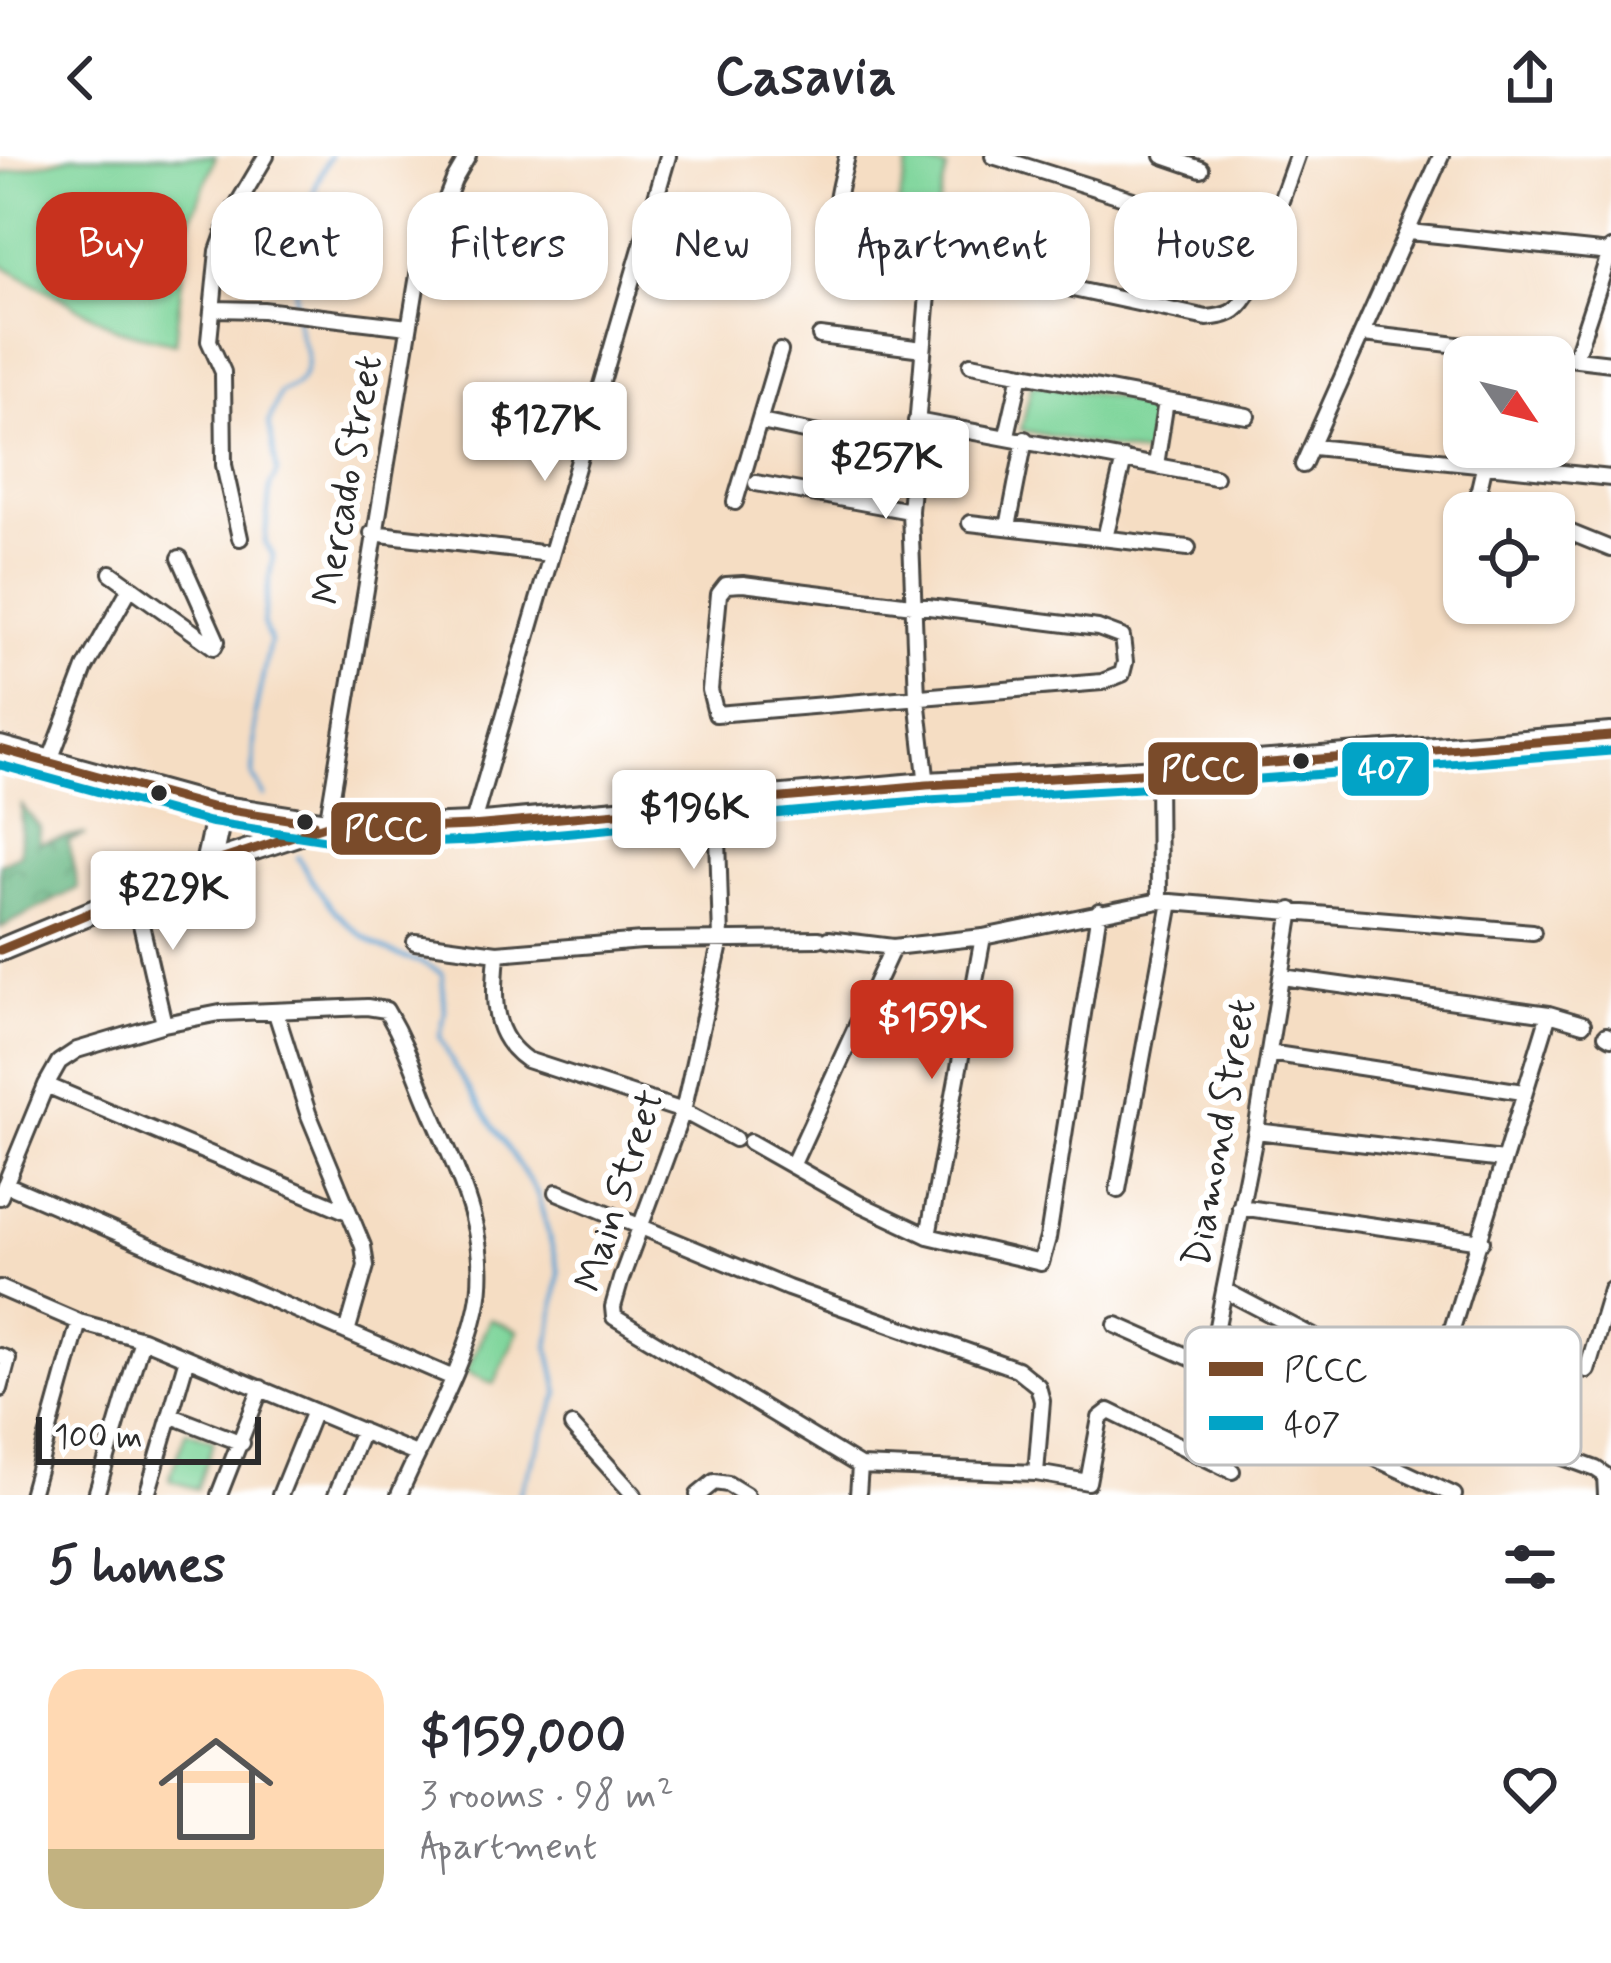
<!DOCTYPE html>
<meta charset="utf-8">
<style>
:root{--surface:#fff;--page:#f2f2f3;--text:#2b2b33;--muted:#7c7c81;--line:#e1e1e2;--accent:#c8321e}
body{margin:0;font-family:Mynerve,sans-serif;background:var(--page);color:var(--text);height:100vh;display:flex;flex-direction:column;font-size:45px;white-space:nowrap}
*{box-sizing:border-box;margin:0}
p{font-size:39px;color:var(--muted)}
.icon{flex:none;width:66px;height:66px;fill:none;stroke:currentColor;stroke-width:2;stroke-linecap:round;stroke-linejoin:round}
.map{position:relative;height:1339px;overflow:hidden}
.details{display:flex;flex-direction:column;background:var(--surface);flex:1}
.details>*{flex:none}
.guide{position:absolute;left:36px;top:36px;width:1539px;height:108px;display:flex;gap:24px}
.needle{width:78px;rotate:125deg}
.controls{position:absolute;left:1443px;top:180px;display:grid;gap:24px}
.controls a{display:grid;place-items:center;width:132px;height:132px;border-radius:24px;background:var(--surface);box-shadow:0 3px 9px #0004;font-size:60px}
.scale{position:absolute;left:36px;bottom:30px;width:225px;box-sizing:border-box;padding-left:12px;border:6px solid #2b2b2b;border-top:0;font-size:33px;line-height:42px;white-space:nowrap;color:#2b2b2b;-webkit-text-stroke:9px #fff;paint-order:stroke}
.price{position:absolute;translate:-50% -102px;padding:0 27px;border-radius:12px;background:#fff;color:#222;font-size:39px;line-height:78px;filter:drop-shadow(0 3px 6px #0008)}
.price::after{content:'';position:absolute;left:50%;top:72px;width:36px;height:27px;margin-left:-18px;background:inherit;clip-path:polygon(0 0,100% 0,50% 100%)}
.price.current{background:var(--accent);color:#fff}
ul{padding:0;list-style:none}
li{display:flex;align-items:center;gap:36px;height:300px;padding:0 48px}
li+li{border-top:3px solid var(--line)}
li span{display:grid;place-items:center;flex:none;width:336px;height:240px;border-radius:36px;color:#555}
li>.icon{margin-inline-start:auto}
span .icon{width:144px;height:144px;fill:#fffc;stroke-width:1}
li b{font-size:51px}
h2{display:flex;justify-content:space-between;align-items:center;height:144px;padding:0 48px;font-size:51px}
.chip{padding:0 42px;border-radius:36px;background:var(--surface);box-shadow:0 3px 9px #0004;font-size:42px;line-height:108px}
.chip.current{background:var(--accent);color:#fff}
header{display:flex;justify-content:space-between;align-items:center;height:156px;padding:0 48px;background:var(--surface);font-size:54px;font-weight:700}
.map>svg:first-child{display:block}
.green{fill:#7cd499;stroke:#548062;stroke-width:3}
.forest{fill:url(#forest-crowns);stroke:#487056;stroke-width:3}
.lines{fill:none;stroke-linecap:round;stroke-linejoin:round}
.stream{stroke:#5da3d2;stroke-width:4.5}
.minor-casing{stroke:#494642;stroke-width:20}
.secondary-casing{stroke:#494642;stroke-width:27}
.trunk-casing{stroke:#494642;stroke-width:30}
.minor{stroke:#fff;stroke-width:14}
.secondary{stroke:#fff;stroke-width:21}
.trunk{stroke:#fff;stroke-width:24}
.bus-1-casing{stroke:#fff;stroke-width:18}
.bus-2-casing{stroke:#fff;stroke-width:18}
.bus-1{stroke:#7a4b2a;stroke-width:9}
.bus-2{stroke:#02a3c6;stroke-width:9}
.bus-dot{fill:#2b2b2b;stroke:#fff;stroke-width:4.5}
.labels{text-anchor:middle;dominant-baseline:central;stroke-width:12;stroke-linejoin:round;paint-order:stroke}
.street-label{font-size:39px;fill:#2b2b2b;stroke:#fff}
.key{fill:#fff;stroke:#bfbfbf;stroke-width:3}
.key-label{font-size:33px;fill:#2b2b2b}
.line-badge{stroke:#fff;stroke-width:4.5}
.badge-label{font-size:33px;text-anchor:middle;font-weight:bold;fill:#fff}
</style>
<header><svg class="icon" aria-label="back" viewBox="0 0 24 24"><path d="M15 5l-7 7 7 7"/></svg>Casavia<svg class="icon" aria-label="share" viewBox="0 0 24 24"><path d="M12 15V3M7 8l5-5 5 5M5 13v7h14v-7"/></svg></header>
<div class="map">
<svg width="1611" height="1339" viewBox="0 0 1611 1339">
<defs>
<pattern id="forest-crowns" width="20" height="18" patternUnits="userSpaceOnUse" patternTransform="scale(3)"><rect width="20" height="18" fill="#65b681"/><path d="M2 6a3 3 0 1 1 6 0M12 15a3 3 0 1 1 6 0" fill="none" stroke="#53946a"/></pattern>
</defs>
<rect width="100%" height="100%" fill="#fff"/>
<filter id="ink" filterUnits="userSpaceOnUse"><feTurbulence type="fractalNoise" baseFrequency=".00833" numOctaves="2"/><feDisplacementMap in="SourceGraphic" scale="24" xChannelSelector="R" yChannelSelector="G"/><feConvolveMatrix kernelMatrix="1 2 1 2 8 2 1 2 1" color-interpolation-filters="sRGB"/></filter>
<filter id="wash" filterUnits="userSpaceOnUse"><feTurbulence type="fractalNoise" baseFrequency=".004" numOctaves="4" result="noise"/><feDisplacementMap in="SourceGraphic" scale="48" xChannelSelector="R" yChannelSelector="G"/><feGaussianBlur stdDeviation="2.7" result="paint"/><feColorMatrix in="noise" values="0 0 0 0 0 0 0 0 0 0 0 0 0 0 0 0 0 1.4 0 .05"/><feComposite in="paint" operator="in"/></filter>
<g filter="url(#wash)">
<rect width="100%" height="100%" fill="#f5ddc3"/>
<path class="green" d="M73,0H216L187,73L175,187L119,174L0,108V18Z
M909,4L947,13L931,80L893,71Z
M1032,227L1164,250L1153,301L1021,274Z
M490,1163L518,1175L494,1228L466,1216Z
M186,1275L214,1285L197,1333L169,1324Z"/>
<path class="forest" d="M22,650L40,672L39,687L86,678L68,686L78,732L0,772V708L20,698Z"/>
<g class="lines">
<path class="stream" d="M264,640L253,620L255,558L270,485L263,467L273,399L265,386L270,330L277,316L269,266L280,237C292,231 303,226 306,212C310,196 302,190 299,176C287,129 306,41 330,0
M298,701C322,743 345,775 390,796C409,805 424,804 442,818L445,856L440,881L455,912L537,1037L559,1116L549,1192L559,1237L519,1339"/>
</g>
</g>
<g filter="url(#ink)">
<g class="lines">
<defs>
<path id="minor" d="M847,0C842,24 823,73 851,85L1207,162C1227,160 1236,157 1247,140L1297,0
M993,0L1267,86
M1163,0L1201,13
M1409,76L1610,97
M213,153L263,154L408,171
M1364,178L1611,207
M820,180L923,193
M1575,202L1611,93
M971,208L1247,260
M916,265L1215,321
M761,266L914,298
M1007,279L1021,218
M1314,291L1611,322
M1485,307L1479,333L1482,352L1491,357
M1156,309L1166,245
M1303,309L1441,0
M756,327L910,355
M735,346L780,195
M970,367L1188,392
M1554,370L1611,393
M1008,371L1025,283
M372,377L550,398
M240,382L224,309L223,216L209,185L218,95L231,59L266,0
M1105,382L1124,303
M111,417L214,491L217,485L180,402
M743,428L1098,472L1122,481L1125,506L1122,518L1102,526L716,558L710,534L719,438L726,429Z
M49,607L85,512L130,432
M1158,616L1159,745
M927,629L917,542L910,355L931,102
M717,647L721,784L683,955L621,1123L613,1151L614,1161L860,1310L1036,1317L1088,1326L1100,1262L1109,1255L1232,1315
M327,669L419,113L454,24L468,0
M472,670L668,0
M134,738L164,868
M828,783L893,791L983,781L1159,745L1533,776
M415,786L497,797L642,785L819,783
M497,797C494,840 489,878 527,904L683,955L735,983
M1282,821L1549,858L1583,868
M276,857L308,957L363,1090L366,1110L347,1176
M1606,879L1611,882
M1269,897L1523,936
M46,929L348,1056
M1256,975L1503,1004
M750,986L858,1047L928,1080L1041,1107L1048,1082L1099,755
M792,1010L893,791
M5,1028L451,1221
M1118,1034L1171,746
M557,1036L788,1132L1017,1213L1038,1230L1042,1245L1036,1317
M0,1041L46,929L59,906L77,894L164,868L220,857L367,851L386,854C403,883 412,907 424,938C451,1005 493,1075 477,1151C463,1216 425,1278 399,1339
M1240,1051L1482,1085
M928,1080L983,781
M0,1132L79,1166L142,1183L416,1298
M1226,1135L1500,1278L1596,1313L1605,1319L1606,1339
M1116,1169L1209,1210L1383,1306L1454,1339
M0,1200L8,1203L0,1233
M1209,1210L1256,975L1292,754
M1587,1214L1611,1134
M1431,1241L1549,858
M172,1260L242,1287
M572,1270L634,1339
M31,1339L79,1166
M96,1339L142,1183
M147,1339L187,1202
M219,1339L261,1232
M280,1339L314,1255
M336,1339L362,1275
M698,1339L714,1326L728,1328L746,1339
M858,1339L860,1310"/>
<path id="secondary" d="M0,794L208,708L326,669"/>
<path id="trunk" d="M0,593L211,651L327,669L394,673L472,670L927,629L1158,616L1611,580
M208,708L216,671L211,651"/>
</defs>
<use href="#minor" class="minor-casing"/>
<use href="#secondary" class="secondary-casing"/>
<use href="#trunk" class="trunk-casing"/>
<use href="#minor" class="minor"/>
<use href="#secondary" class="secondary"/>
<use href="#trunk" class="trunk"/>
<defs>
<path id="bus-1" d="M0,593L211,651L313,667
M0,794L208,708L327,669L394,673L472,670L927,629L1158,616L1611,580"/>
<path id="bus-2" d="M0,609L209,666L325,684L395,688L473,685L928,644L1159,631L1611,595"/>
</defs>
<use href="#bus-1" class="bus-1-casing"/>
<use href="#bus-2" class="bus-2-casing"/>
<use href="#bus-1" class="bus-1"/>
<use href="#bus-2" class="bus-2"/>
</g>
</g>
<g class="bus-dot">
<circle cx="1301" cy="605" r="10"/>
<circle cx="159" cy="637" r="10"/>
<circle cx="305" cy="666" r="10"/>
</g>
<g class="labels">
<g class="street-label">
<text transform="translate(349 324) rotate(-80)">Mercado Street</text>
<text transform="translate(1221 977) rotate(-80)">Diamond Street</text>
<text transform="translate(621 1035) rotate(-72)">Main Street</text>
</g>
</g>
<rect x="1185" y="1171" width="396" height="138" rx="18" class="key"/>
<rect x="1209" y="1206" width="54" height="14" fill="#7a4b2a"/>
<rect x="1209" y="1260" width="54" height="14" fill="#02a3c6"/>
<g class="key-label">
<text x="1284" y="1225">PCCC</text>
<text x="1284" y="1279">407</text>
</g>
<g class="line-badge">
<rect x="1146" y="584" width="114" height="57" rx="12" fill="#7a4b2a"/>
<rect x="1340" y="584" width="91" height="58" rx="12" fill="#02a3c6"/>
<rect x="329" y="644" width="114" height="57" rx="12" fill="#7a4b2a"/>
</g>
<g class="badge-label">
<text x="1203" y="624">PCCC</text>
<text x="1386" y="624">407</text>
<text x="386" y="684">PCCC</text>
</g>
</svg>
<div class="controls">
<a><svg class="needle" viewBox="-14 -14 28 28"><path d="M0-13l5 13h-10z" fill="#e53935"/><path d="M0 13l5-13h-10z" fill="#7c7c81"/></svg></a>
<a><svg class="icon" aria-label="locate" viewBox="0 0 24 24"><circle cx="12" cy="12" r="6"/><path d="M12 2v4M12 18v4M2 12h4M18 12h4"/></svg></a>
</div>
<div class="scale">100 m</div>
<b class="price" style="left:545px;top:328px">$127K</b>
<b class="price" style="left:886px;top:366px">$257K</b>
<b class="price" style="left:694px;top:716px">$196K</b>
<b class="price" style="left:173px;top:797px">$229K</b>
<b class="price current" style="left:932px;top:926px">$159K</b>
<div class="guide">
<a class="chip current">Buy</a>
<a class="chip">Rent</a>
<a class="chip">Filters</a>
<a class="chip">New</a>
<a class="chip">Apartment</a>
<a class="chip">House</a>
</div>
</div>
<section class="details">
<h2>5 homes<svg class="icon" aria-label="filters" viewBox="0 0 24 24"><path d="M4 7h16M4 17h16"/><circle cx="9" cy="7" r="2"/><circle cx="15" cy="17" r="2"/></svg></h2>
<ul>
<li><span style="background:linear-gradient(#ffd9b3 75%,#c2b280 0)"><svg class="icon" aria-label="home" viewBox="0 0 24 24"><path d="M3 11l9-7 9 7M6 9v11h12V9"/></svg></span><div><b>$159,000</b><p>3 rooms · 98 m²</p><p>Apartment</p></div><svg class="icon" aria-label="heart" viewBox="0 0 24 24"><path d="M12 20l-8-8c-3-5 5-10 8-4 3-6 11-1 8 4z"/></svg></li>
</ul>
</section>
